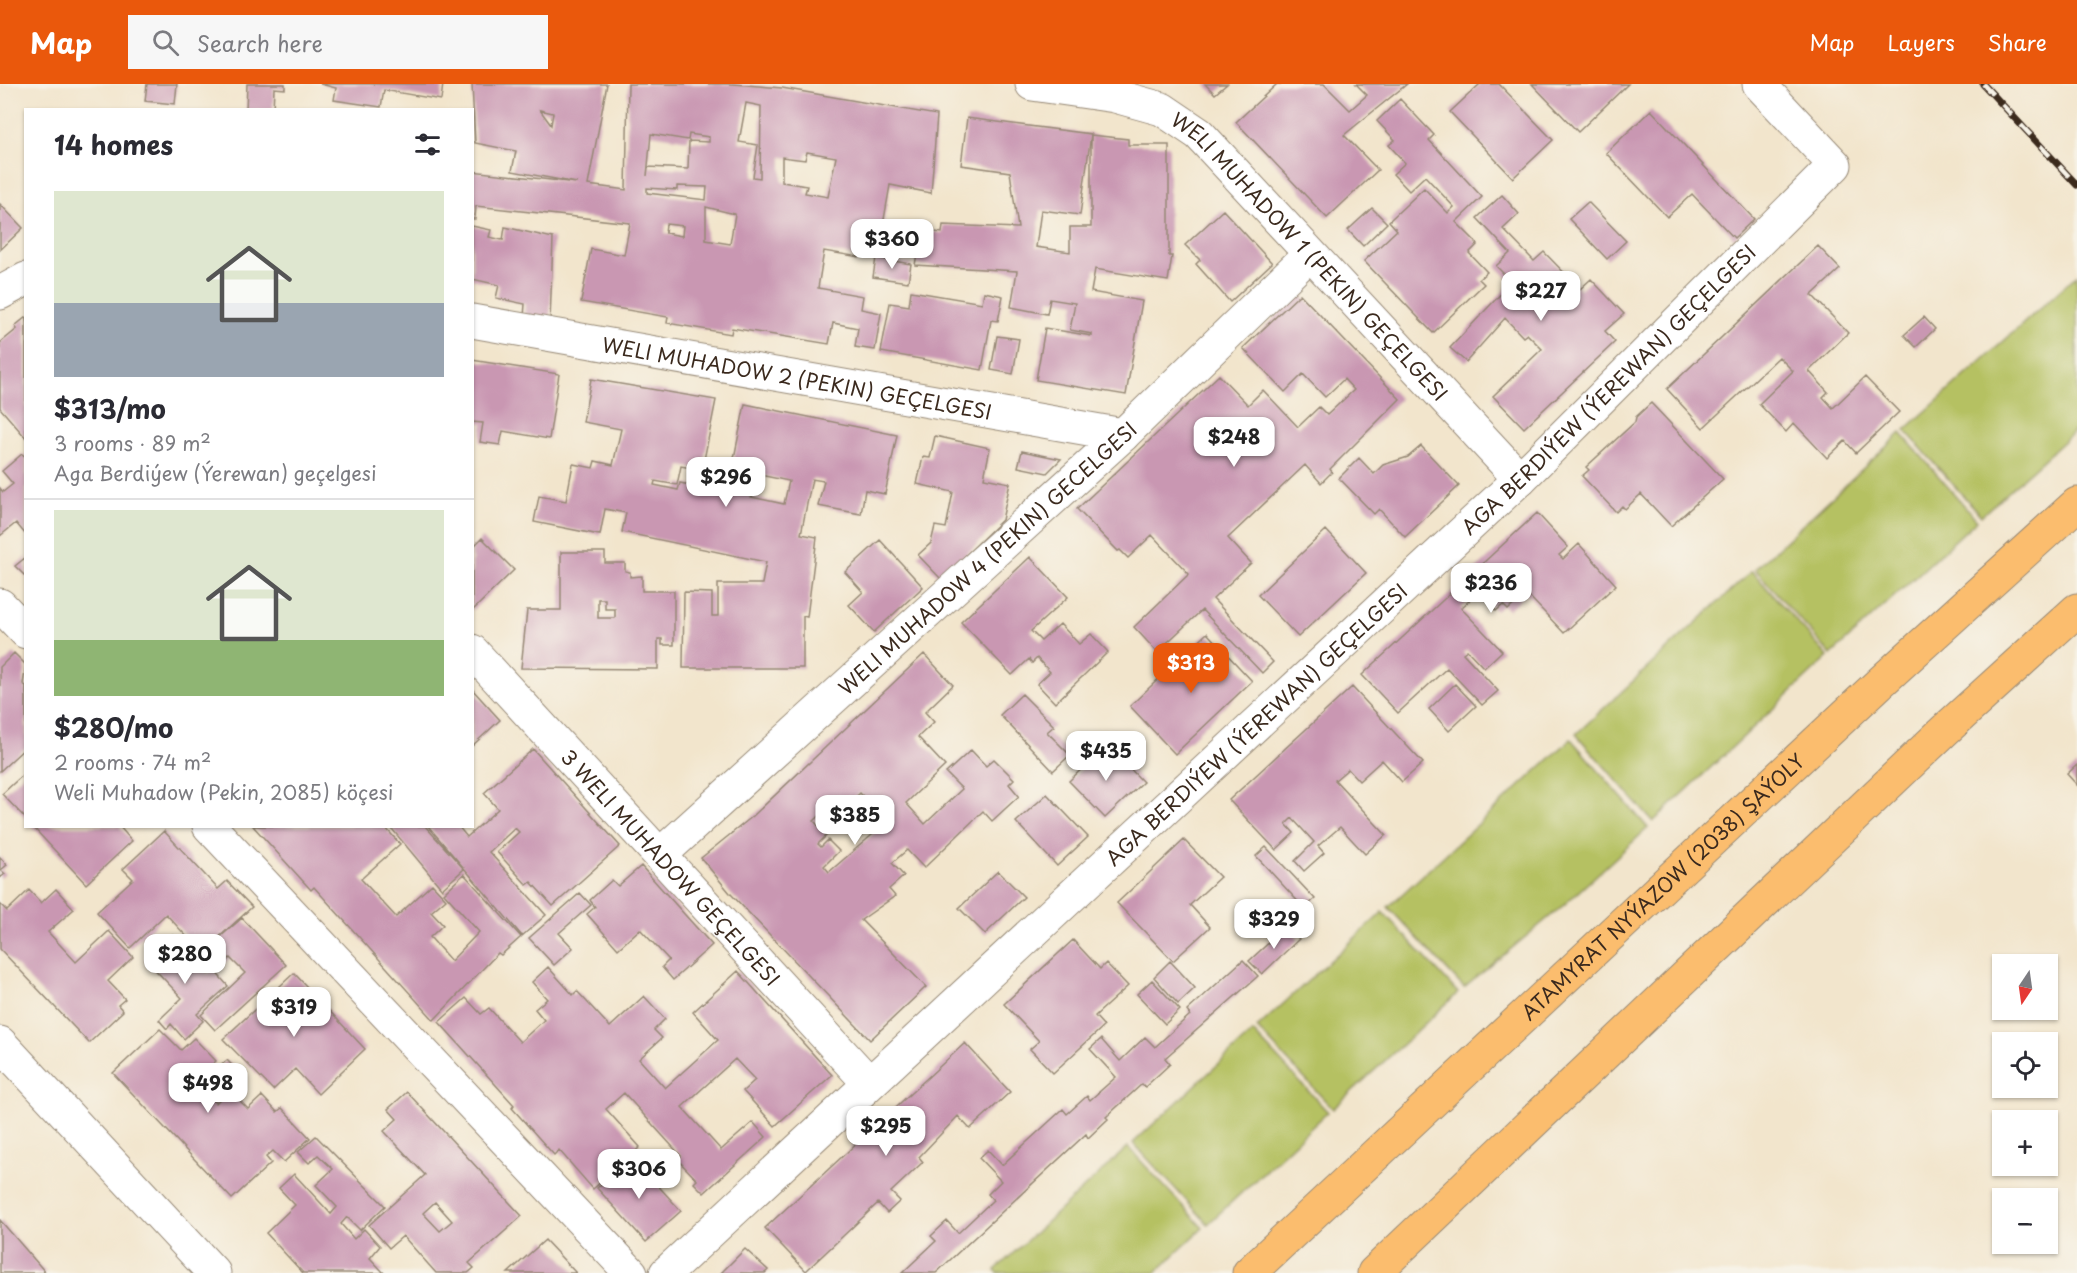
<!DOCTYPE html>
<meta charset="utf-8">
<style>
:root{--surface:#fff;--page:#f7f7f7;--text:#2b2b33;--muted:#7c7c81;--line:#e1e1e2;--accent:#ea580c}
body{margin:0;font-family:"Playpen Sans",sans-serif;background:var(--page);color:var(--text);height:100vh;display:flex;flex-direction:column;font-size:22px;white-space:nowrap}
*{box-sizing:border-box;margin:0}
p{font-size:20px;color:var(--muted)}
.icon{flex:none;width:33px;height:33px;fill:none;stroke:currentColor;stroke-width:2;stroke-linecap:round;stroke-linejoin:round}
.map{position:relative;flex:1;overflow:hidden}
.sheet{position:absolute;left:24px;top:24px;width:450px;height:720px;display:flex;flex-direction:column;background:var(--surface);border-radius:0px;box-shadow:0 2px 4px #0004}
.sheet>*{flex:none}
.needle{width:39px;rotate:193deg}
.controls{position:absolute;left:1992px;top:870px;display:grid;gap:12px}
.controls a{display:grid;place-items:center;width:66px;height:66px;border-radius:0px;background:var(--surface);box-shadow:0 2px 4px #0004;font-size:30px}
.price{position:absolute;translate:-50% -51px;padding:0 14px;border-radius:12px;background:#fff;color:#222;font-size:20px;line-height:39px;filter:drop-shadow(0 2px 3px #0008)}
.price::after{content:'';position:absolute;left:50%;top:36px;width:18px;height:14px;margin-left:-9px;background:inherit;clip-path:polygon(0 0,100% 0,50% 100%)}
.price.selected{background:var(--accent);color:#fff}
ul{padding:0;list-style:none}
li{display:grid;align-content:center;gap:12px;height:318px;padding:0 30px}
li+li{border-top:2px solid var(--line)}
li span{display:grid;place-items:center;height:186px;border-radius:0px;color:#555}
li>.icon{margin-inline-start:auto}
span .icon{width:108px;height:108px;fill:#fffc;stroke-width:1}
li b{font-size:26px}
h2{display:flex;justify-content:space-between;align-items:center;height:72px;padding:0 30px;font-size:26px}
header{display:flex;align-items:center;gap:36px;box-sizing:border-box;height:84px;padding:0 30px;background:var(--accent);color:#fff}
header strong{font-size:28px}
nav{display:flex;gap:33px;margin-inline-start:auto;font-size:21px}
.search{width:420px;height:54px;background:var(--page);display:flex;align-items:center;gap:15px;box-sizing:border-box;padding:0 21px;border-radius:0px;color:var(--muted);font-size:22px}
.map>svg:first-child{display:block}
.green{fill:#b5c162;stroke:#787640;stroke-width:1.5}
.building{fill:#c997b2;fill-rule:evenodd}
.lines{fill:none;stroke-linecap:round;stroke-linejoin:round}
.minor-casing{stroke:#968875;stroke-width:35}
.major-casing{stroke:#968875;stroke-width:35}
.minor{stroke:#fff;stroke-width:33}
.major{stroke:#fbbd6e;stroke-width:33}
.rail-casing{stroke:#3b2a1e;stroke-width:7}
.rail{stroke:#f7f3e8;stroke-width:4.5;stroke-dasharray:14;stroke-linecap:butt}
.labels{text-anchor:middle;dominant-baseline:central;stroke-width:5;stroke-linejoin:round;paint-order:stroke}
.street-label{font-size:20px;fill:#3b2a1e;stroke:#f7f3e8}
</style>
<header>
<strong>Map</strong>
<div class="search"><svg class="icon" aria-label="search" viewBox="0 0 24 24"><circle cx="10" cy="10" r="6"/><path d="M15 15l6 6"/></svg>Search here</div>
<nav><a>Map</a><a>Layers</a><a>Share</a></nav>
</header>
<div class="map">
<svg width="2077" height="1189" viewBox="0 0 2077 1189">
<rect width="100%" height="100%" fill="#f7f3e8"/>
<filter id="ink" filterUnits="userSpaceOnUse"><feTurbulence type="fractalNoise" baseFrequency=".0167" numOctaves="2"/><feDisplacementMap in="SourceGraphic" scale="12" xChannelSelector="R" yChannelSelector="G"/><feConvolveMatrix kernelMatrix="1 2 1 2 8 2 1 2 1" color-interpolation-filters="sRGB"/></filter>
<filter id="wash" filterUnits="userSpaceOnUse"><feTurbulence type="fractalNoise" baseFrequency=".008" numOctaves="4" result="noise"/><feDisplacementMap in="SourceGraphic" scale="24" xChannelSelector="R" yChannelSelector="G"/><feGaussianBlur stdDeviation="1.35" result="paint"/><feColorMatrix in="noise" values="0 0 0 0 0 0 0 0 0 0 0 0 0 0 0 0 0 1.4 0 .05"/><feComposite in="paint" operator="in"/></filter>
<g filter="url(#wash)">
<rect width="100%" height="100%" fill="#f2e5cc"/>
<path class="green" d="M2077,191V345L1981,432L1905,346Z
M1901,349L1977,436L1831,571L1755,485Z
M1752,487L1828,573L1653,738L1576,650Z
M1571,655L1648,744L1565,820L1464,904L1388,823Z
M1383,828L1458,909L1333,1025L1257,944Z
M1253,948L1328,1028L1208,1140L1133,1059Z
M1128,1063L1203,1144L1155,1189H998L995,1186Z"/>
<g id="blocks">
<path class="building" d="M147,0H177L175,20L145,17Z
M247,0H285V5L274,4L273,26H246Z
M320,0H443L441,16L384,6L381,23L334,16L336,4Z
M472,0H607L588,101L626,106L628,0H733L782,4L937,31L931,109L890,101L883,141L942,149L943,141L1018,144L1010,88L961,81L967,34L1091,50L1080,131L1041,126L1036,163L1070,168V143H1091V51L1128,55V61H1169V172H1172L1168,197L1095,185L1091,208L1142,217L1126,311L1036,296L1045,244L1092,252V250L1070,246L1075,219L1050,215L1047,230L1011,223L1017,187L915,181L917,170L871,164L873,149H863L859,173L824,167L818,204L863,212L861,225L881,229L875,266L855,263L858,244L833,239L829,260L732,244L731,250L667,239L668,233L581,218L591,165L624,171L630,139L476,122L475,135H472V87L577,99L512,87L516,67L475,59ZM746,19L761,22L760,94L753,93L758,61L739,58ZM540,26L553,29L551,41ZM651,50L688,56L689,50L709,53V58L689,57L688,85L648,83L647,92ZM807,68L836,73L828,113L805,109L807,102L782,98V73L805,76ZM677,102L707,103L706,116L647,109V104L677,106ZM706,123L735,130L730,160L706,156ZM666,140L683,142L682,152L665,149Z
M1205,0H1227L1215,10Z
M1277,0H1324L1350,26L1367,11L1356,0H1407L1344,51L1378,86L1327,134L1236,38Z
M1480,0H1499L1553,56L1513,94L1450,28Z
M1532,0H1628L1578,48Z
M1400,15L1434,51L1429,56L1482,113L1456,138L1478,160L1469,169L1487,188L1479,195L1484,200L1433,249L1364,177L1397,146L1389,137L1424,104L1448,129L1454,123L1425,92L1409,107L1393,90L1405,79L1389,61L1395,56L1377,37Z
M1651,26L1754,135L1734,154L1692,110L1667,133L1606,69Z
M1502,111L1519,130L1503,145L1534,177L1544,168L1580,205L1591,195L1624,230L1605,247L1615,258L1524,344L1493,312L1542,265L1527,250L1523,253L1505,234L1466,278L1450,264L1512,198L1496,182L1510,169L1477,134Z
M1588,118L1626,157L1607,175L1569,135Z
M0,120L23,144L0,166Z
M1372,124L1387,139L1363,162L1348,146Z
M1223,126L1272,179L1230,218L1196,180L1200,176L1185,161Z
M472,142L491,146L489,153L503,156L505,143L553,154L550,238L524,233L525,220L496,214L499,201L472,195Z
M1818,162L1840,185L1812,211L1848,249L1809,287L1828,308L1823,313L1833,324L1865,293L1899,328L1856,369L1845,357L1827,374L1794,339L1786,348L1759,320L1793,287L1779,273L1703,344L1667,305Z
M876,174L911,180L908,198L873,193Z
M911,207L982,219L984,208L1003,212L998,237L991,236L982,286L881,268L890,219L909,222Z
M1300,210L1400,315L1330,385L1332,388L1321,399L1305,381L1228,454L1251,479L1213,515L1273,578L1262,589L1202,526L1157,568L1134,543L1189,490L1152,451L1128,474L1120,466L1118,467L1077,425L1219,291L1248,321L1263,306L1298,343L1319,323L1327,331L1354,306L1344,295L1325,313L1303,290L1285,308L1243,264Z
M26,233V354L0,324V259L17,245L15,242Z
M1924,233L1935,245L1916,263L1904,251Z
M997,252L1019,255L1013,290L991,286Z
M472,276L559,290L549,355L503,347L500,361L480,358L483,339L472,338Z
M591,295L716,316L702,386L681,382L677,401L655,397L654,401L678,406L680,399L727,409L745,320L897,351L885,410L865,406L861,430L818,422L824,397L812,395L801,450L817,453L807,533L803,532V584H683L684,508L712,509V532H718V500H762L766,478L622,448L626,429L605,425L600,451L534,438L539,412L566,417L573,380L593,384L595,377L613,381L621,345L583,338ZM755,390L789,397L784,420L751,413Z
M1651,319L1723,395L1671,442L1641,410L1625,425L1622,422L1616,428L1582,392L1589,386L1586,383L1635,338L1636,333Z
M935,352L990,364L984,394L1010,399L1002,436L941,495L918,471L931,459L935,442L946,444L953,408L917,400L923,373L930,374Z
M1421,362L1459,402L1405,453L1379,425L1374,430L1339,394L1359,374L1374,390L1383,381L1408,373Z
M1022,367L1061,375L1047,389L1018,383Z
M22,370L26,373V451L16,439L0,452V404L3,408L13,400L2,387Z
M1537,429L1568,463L1559,471L1563,475L1579,460L1616,501L1564,549L1526,509L1508,526L1503,521L1496,527L1479,508L1461,524L1502,567L1484,584L1467,566L1463,569L1498,607L1482,621L1447,584L1398,629L1362,591Z
M1326,446L1366,489L1298,553L1258,511Z
M482,454L514,486L472,527V464Z
M880,456L923,503L874,548L849,521L863,508L845,488Z
M561,468H605V479H625V487L630,488V493L642,492V507H674V561H662V555H658V585L521,584L527,526H561ZM598,515H605V525H615V534H598Z
M26,473V493L15,482Z
M1030,473L1068,513L1031,547L1041,557L1060,540L1079,560L1091,550L1108,568L1055,619L1037,600L1050,588L1037,574L1032,579L1029,575L1012,591L961,538Z
M1207,549L1252,597L1175,670L1130,622Z
M14,569L26,581L23,600L26,602V663L0,687V583Z
M924,570L953,601L925,628L934,638L918,653L945,682L906,719L925,740L962,705L946,689L971,666L986,682L994,675L1014,695L1009,700L1019,712L992,737L983,727L924,784L907,766L892,779L904,792L889,805L895,812L861,836L926,903L870,956L730,809L701,774L753,732ZM860,709L887,738L829,788L824,782L839,767L828,756L821,763L818,760L827,751L814,737L830,722L838,730Z
M1455,600L1476,622L1449,647L1429,625Z
M1352,603L1423,679L1402,698L1382,676L1359,697L1348,685L1335,696L1386,751L1365,770L1340,743L1318,762L1324,769L1304,787L1295,777L1314,758L1292,734L1286,740L1294,749L1276,766L1229,716Z
M472,605L500,636L472,662Z
M1022,610L1054,642L1047,648L1070,671L1053,687L1000,631Z
M1107,661L1143,698L1105,734L1069,697Z
M533,665L620,762L553,822L531,798L527,801L497,768L519,748L515,744L489,768L546,831L522,852L428,742H458L467,753L498,725L484,709Z
M2077,681V701L2067,690Z
M26,688V735L2,710Z
M1047,710L1088,753L1057,782L1016,738Z
M32,742H119L132,757L86,800Z
M253,742H384L400,760L361,795L396,833L432,800L446,815L431,828L443,841L430,853L451,877L479,848L444,809L464,790L521,853L501,871L498,869L434,936L314,803L311,806Z
M394,742H425L464,785L442,805L392,745Z
M164,747L218,805L227,797L252,823L216,856L214,854L200,867L166,830L130,864L97,828L133,795L123,785Z
M1184,756L1220,793L1190,821L1210,843L1173,877L1117,819Z
M1266,763L1315,815L1304,824L1256,772Z
M0,773L7,781L1,786L5,790L0,794Z
M641,782L712,861L673,896L662,883L669,876L640,845L618,865L587,830L595,823L590,816L612,796L618,802Z
M998,787L1024,813L985,850L959,824Z
M56,805L74,825L48,848L76,878L109,847L133,873L108,897L125,915L118,921L123,927L89,959L0,865V820L7,827L29,806L41,819Z
M580,809L591,821L559,849L573,864L554,881L529,854Z
M242,834L286,881L215,946L201,931L245,889L230,874L217,886L202,869Z
M1287,842L1299,855L1262,890L1249,877Z
M172,851L208,890L213,885L228,902L197,930L203,937L184,955L171,940L167,945L159,936L182,914L145,875Z
M1073,856L1100,885L1106,879L1128,902L1095,932L1104,942L1053,989L1030,965L1039,957L1004,920Z
M1243,876L1258,892L1165,974L1170,980L1145,1003L1142,1000L1106,1033L1108,1035L1088,1054L1086,1050L936,1189H902L936,1157L931,1152L947,1137L958,1149L993,1116L988,1110L1001,1097L979,1074L988,1066L1002,1081L1063,1025L1067,1030L1087,1012L1090,1016L1116,993L1090,965L1101,955L1120,977L1145,953L1155,963L1190,931L1187,927Z
M1170,877L1195,904L1178,920L1154,893Z
M548,883L573,911L577,907L610,943L644,912L665,935L654,946L662,954L639,975L665,1004L718,956L693,928L738,887L832,991L775,1042L743,1007L755,996L735,975L682,1023L721,1066L753,1038L766,1053L704,1109L694,1099L697,1096L677,1075L681,1072L624,1009L606,1025L640,1063L593,1105L559,1066L554,1071L512,1024L514,1021L439,938L466,914L481,930L489,924L520,958L544,936L535,925L547,915L532,898Z
M294,889L365,965L318,1010L295,985L273,1006L223,955Z
M1152,896L1180,926L1165,940L1137,910Z
M160,945L181,966L194,954L216,977L195,996L216,1019L229,1006L248,1025L262,1012L277,1028L282,1024L310,1054L284,1078L273,1067L266,1073L271,1079L232,1115L113,989Z
M965,959L1010,1008L970,1045L958,1032L919,1073L923,1078L891,1108L900,1117L887,1129L878,1119L806,1187L765,1144Z
M227,976L241,991L222,1009L208,994Z
M407,1008L522,1132L469,1179L474,1184L468,1189H436L403,1152L389,1164L369,1141L425,1091L384,1047L397,1035L388,1025ZM435,1118L452,1137L440,1147L423,1129Z
M316,1052L385,1122L360,1146L347,1133L341,1140L354,1155L364,1145L380,1162L370,1174L384,1189H303L266,1149L295,1121L279,1104L294,1090L331,1130L337,1123L316,1101L333,1085L318,1071L309,1079L298,1068Z
M632,1073L681,1127L646,1158L597,1104Z
M0,1136L46,1189H0Z
M545,1156L576,1189H508Z
M745,1165L768,1186L765,1189H721Z"/>
</g>
</g>
<g filter="url(#ink)">
<use href="#blocks" fill-opacity="0" stroke="#968875" stroke-width="1.5"/>
<g class="lines">
<defs>
<g id="minor">
<path id="s1" d="M1032,0L1115,12L1162,25L1199,50L1520,395"/>
<path d="M0,209L26,195"/>
<path id="s2" d="M472,237L1123,351"/>
<path d="M0,521L26,548"/>
<path id="s3" d="M472,567L869,999"/>
<path d="M209,742L631,1189"/>
<path id="s4" d="M660,771L1123,351L1310,170"/>
<path d="M0,959L214,1189"/>
<path id="s5" d="M666,1189L1520,395L1835,81L1759,0"/>
</g>
<g id="major">
<path id="s6" d="M1249,1189L1882,597L2077,420"/>
<path d="M1374,1189L1945,646L2077,526"/>
</g>
</defs>
<use href="#minor" class="minor-casing"/>
<use href="#major" class="major-casing"/>
<use href="#minor" class="minor"/>
<use href="#major" class="major"/>
<defs>
<path id="rail" d="M1983,0L2077,101"/>
</defs>
<use href="#rail" class="rail-casing"/>
<use href="#rail" class="rail"/>
</g>
</g>
<g class="labels">
<g class="street-label">
<text stroke="none"><textPath href="#s1" startOffset="342">WELI MUHADOW 1 (PEKIN) GEÇELGESI</textPath></text>
<text stroke="none"><textPath href="#s2" startOffset="330">WELI MUHADOW 2 (PEKIN) GEÇELGESI</textPath></text>
<text stroke="none"><textPath href="#s5" startOffset="1292">AGA BERDIÝEW (ÝEREWAN) GEÇELGESI</textPath></text>
<text stroke="none"><textPath href="#s4" startOffset="442">WELI MUHADOW 4 (PEKIN) GECELGESI</textPath></text>
<text stroke="none"><textPath href="#s5" startOffset="806">AGA BERDIÝEW (ÝEREWAN) GEÇELGESI</textPath></text>
<text stroke="none"><textPath href="#s3" startOffset="294">3 WELI MUHADOW GEÇELGESI</textPath></text>
<text stroke="none"><textPath href="#s6" startOffset="566">ATAMYRAT NYÝAZOW (2038) ŞAÝOLY</textPath></text>
</g>
</g>
</svg>
<div class="controls">
<a><svg class="needle" viewBox="-14 -14 28 28"><path d="M0-13l5 13h-10z" fill="#e53935"/><path d="M0 13l5-13h-10z" fill="#7c7c81"/></svg></a>
<a><svg class="icon" aria-label="locate" viewBox="0 0 24 24"><circle cx="12" cy="12" r="6"/><path d="M12 2v4M12 18v4M2 12h4M18 12h4"/></svg></a>
<a>+</a>
<a>−</a>
</div>
<b class="price" style="left:892px;top:186px">$360</b>
<b class="price" style="left:1541px;top:238px">$227</b>
<b class="price" style="left:1234px;top:384px">$248</b>
<b class="price" style="left:726px;top:424px">$296</b>
<b class="price" style="left:1491px;top:530px">$236</b>
<b class="price selected" style="left:1191px;top:610px">$313</b>
<b class="price" style="left:1106px;top:698px">$435</b>
<b class="price" style="left:855px;top:762px">$385</b>
<b class="price" style="left:1274px;top:866px">$329</b>
<b class="price" style="left:185px;top:901px">$280</b>
<b class="price" style="left:294px;top:954px">$319</b>
<b class="price" style="left:208px;top:1030px">$498</b>
<b class="price" style="left:886px;top:1073px">$295</b>
<b class="price" style="left:639px;top:1116px">$306</b>
<section class="sheet">
<h2>14 homes<svg class="icon" aria-label="filters" viewBox="0 0 24 24"><path d="M4 7h16M4 17h16"/><circle cx="9" cy="7" r="2"/><circle cx="15" cy="17" r="2"/></svg></h2>
<ul>
<li><span style="background:linear-gradient(#dfe7d0 60%,#9aa5b1 0)"><svg class="icon" aria-label="home" viewBox="0 0 24 24"><path d="M3 11l9-7 9 7M6 9v11h12V9"/></svg></span><div><b>$313/mo</b><p>3 rooms · 89 m²</p><p>Aga Berdiýew (Ýerewan) geçelgesi</p></div></li>
<li><span style="background:linear-gradient(#dfe7d0 70%,#8fb573 0)"><svg class="icon" aria-label="home" viewBox="0 0 24 24"><path d="M3 11l9-7 9 7M6 9v11h12V9"/></svg></span><div><b>$280/mo</b><p>2 rooms · 74 m²</p><p>Weli Muhadow (Pekin, 2085) köçesi</p></div></li>
</ul>
</section>
</div>
